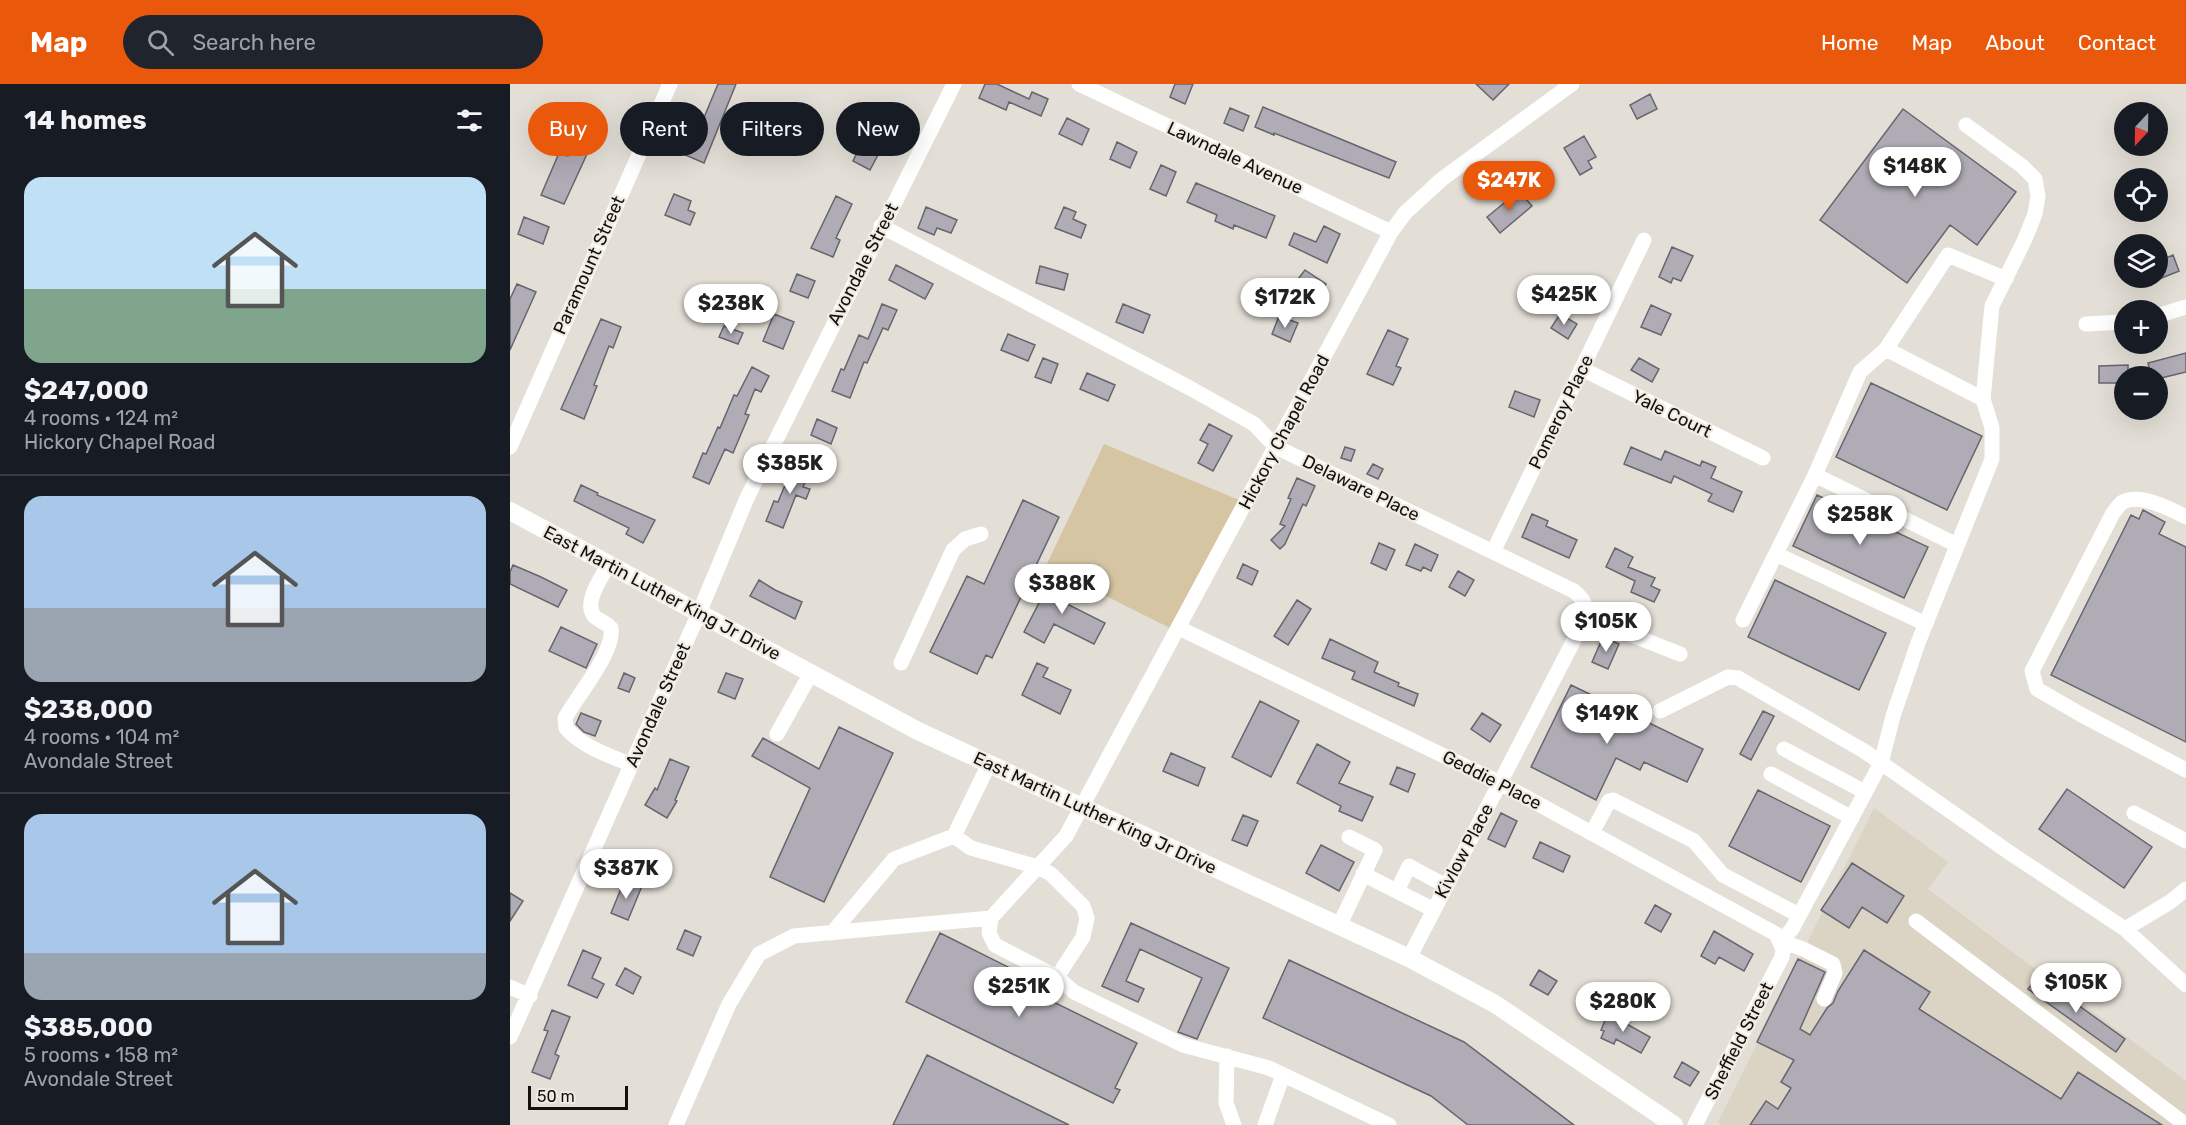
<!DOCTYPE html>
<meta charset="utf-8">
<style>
:root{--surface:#171b24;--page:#20242c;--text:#f1f3f6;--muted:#9ea1a6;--line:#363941;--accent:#ea580c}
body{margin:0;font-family:Rubik,sans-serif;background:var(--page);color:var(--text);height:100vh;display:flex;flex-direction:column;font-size:22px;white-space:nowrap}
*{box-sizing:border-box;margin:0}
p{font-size:20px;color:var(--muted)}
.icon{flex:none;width:33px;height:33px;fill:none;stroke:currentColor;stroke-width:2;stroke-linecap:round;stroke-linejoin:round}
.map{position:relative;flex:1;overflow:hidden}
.side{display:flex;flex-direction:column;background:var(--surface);width:510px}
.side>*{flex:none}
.guide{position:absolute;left:18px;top:18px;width:570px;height:54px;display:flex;gap:12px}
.needle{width:39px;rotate:202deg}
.tools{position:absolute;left:1604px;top:18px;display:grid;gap:12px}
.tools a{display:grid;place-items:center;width:54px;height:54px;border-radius:50%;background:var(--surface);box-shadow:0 6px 24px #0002;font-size:30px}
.scale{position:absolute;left:18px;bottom:15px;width:100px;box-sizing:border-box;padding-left:6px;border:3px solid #13110e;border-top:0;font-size:16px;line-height:21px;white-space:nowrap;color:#13110e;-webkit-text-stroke:4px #f1ece3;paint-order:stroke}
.price{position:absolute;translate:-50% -51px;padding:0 14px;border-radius:21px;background:#fff;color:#222;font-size:20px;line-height:39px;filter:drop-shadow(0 2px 3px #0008)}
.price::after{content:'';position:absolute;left:50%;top:36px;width:18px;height:14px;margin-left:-9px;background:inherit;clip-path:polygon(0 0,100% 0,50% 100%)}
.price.active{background:var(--accent);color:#fff}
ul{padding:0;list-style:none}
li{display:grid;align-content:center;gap:12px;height:318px;padding:0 24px}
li+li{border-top:2px solid var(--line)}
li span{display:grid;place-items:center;height:186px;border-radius:18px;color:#555}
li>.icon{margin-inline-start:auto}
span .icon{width:108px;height:108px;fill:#fffc;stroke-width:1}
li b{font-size:26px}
h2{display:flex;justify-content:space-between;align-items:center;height:72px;padding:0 24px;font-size:26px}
.chip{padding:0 21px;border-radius:27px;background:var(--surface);box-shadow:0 6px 24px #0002;font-size:21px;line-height:54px}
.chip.active{background:var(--accent);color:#fff}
header{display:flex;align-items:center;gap:36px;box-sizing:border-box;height:84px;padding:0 30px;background:var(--accent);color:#fff}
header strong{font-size:28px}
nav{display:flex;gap:33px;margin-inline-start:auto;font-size:21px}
.search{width:420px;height:54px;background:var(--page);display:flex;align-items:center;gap:15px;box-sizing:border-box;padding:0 21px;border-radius:33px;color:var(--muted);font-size:22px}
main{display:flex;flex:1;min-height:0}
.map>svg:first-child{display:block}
.built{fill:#dbd4c4}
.green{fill:#d5c5a3}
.building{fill:#afacb5;stroke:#67656d;stroke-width:1.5}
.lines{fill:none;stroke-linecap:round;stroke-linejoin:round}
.minor{stroke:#fff;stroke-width:15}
.major{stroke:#fff;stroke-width:18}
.labels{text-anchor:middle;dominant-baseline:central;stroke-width:4.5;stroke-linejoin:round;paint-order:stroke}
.street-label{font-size:18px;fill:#13110e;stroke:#f1ece3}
</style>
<header>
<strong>Map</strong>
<div class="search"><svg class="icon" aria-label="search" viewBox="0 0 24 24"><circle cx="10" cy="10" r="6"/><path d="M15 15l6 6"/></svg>Search here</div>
<nav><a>Home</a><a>Map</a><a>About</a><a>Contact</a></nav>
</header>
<main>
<section class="side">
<h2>14 homes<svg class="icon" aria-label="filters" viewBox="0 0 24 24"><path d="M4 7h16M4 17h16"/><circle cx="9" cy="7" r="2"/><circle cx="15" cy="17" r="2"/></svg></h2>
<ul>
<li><span style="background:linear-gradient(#bfe0f5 60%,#7fa58c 0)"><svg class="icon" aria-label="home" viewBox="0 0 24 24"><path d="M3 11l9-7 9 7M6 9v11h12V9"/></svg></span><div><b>$247,000</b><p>4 rooms · 124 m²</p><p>Hickory Chapel Road</p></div></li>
<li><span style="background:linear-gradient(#a9c7e8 60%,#9aa5b1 0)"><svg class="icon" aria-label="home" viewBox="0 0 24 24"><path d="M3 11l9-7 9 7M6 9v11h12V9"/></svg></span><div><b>$238,000</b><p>4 rooms · 104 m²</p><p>Avondale Street</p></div></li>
<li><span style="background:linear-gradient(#a9c7e8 75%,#9aa5b1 0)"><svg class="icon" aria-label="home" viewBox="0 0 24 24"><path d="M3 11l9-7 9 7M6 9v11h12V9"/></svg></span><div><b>$385,000</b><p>5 rooms · 158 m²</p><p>Avondale Street</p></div></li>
</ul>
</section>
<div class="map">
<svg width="1676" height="1041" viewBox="0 0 1676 1041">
<rect width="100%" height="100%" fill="#e3dfd6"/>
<path class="built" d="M1364,724L1438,778L1418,805L1676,997V1038L1674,1041H1211L1208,1038Z"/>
<path class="green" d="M594,360L729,416L660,544L536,482Z"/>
<path class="building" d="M208,0H226L194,79L171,69L178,52L185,55Z
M475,0H487L519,15L522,8L538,15L531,32L499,18L496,26L469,14Z
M665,0H683L675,20L660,13Z
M966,0H999L983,16Z
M1140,10L1147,25L1127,35L1120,21Z
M753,23L886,78L879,94L764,49V51L745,43Z
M720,24L739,32L733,47L714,39Z
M1393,25L1506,108L1467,161L1440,141L1397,199L1310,136Z
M557,34L579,45L572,61L549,50Z
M66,35L89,44L54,120L31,111L49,69L58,72L68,47L62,45Z
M1074,52L1086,73L1078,77L1082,84L1070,91L1054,64Z
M352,58L370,67L360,86L343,77Z
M607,58L627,68L620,84L600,75Z
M651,81L666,88L656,112L640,105Z
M686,99L765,132L756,154L724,141L723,145L705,137L707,131L677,118Z
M1009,107L1022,122L990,149L977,133Z
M164,110L181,117L178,126L185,129L180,141L155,131Z
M326,112L342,120L326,154L330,156L323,173L301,164Z
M416,123L447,136L441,149L427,144L424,151L408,144Z
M554,123L566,128L563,135L576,141L571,154L545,144Z
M14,133L39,143L33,160L8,150Z
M814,142L830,150L817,179L779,161L784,149L806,158Z
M1162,163L1183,172L1171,197L1163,194L1161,199L1149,193Z
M1663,171L1669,187L1647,196V178Z
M386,181L423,200L415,215L379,196Z
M530,182L558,190L554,206L526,199Z
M795,186L816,200L803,220L790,211L797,201L788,195Z
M287,190L305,197L298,214L280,207Z
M7,200L26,208L0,266V215Z
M372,220L387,226L378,246L373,244L357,279L354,278L340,314L322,307L331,285L334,286L349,251L358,255Z
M613,220L640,231L633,249L606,238Z
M1141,221L1161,230L1151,251L1131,243Z
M264,230L284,238L273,265L253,257Z
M1050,230L1067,240L1058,255L1041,244Z
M769,232L788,239L780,258L762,250Z
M91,235L111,243L103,264L99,262L84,301L87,302L74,335L51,325Z
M214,242L233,249L228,260L209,253Z
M878,246L898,255L886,282L891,284L883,301L857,290Z
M498,250L525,261L518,277L491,266Z
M1676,269V288L1647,295V292H1641L1638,279Z
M533,274L548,280L541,299L525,293Z
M1129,274L1149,285L1142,298L1121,286Z
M1618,281V292H1614V299H1589V282Z
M242,283L259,292L251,308L245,305L235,330L239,331L223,369L215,365L199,400L183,393L193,369L196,370L208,343L210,344L224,311L227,312Z
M577,289L605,301L598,317L570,305Z
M1361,299L1472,352L1437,426L1326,373Z
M1005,307L1030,316L1024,333L999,323Z
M307,335L327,344L321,360L301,351Z
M699,340L722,352L703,387L688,379L698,360L690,356Z
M835,363L845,366L841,377L831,374Z
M1121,363L1151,376L1155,367L1190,382L1192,377L1206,383L1201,394L1232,408L1223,428L1198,417L1202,410L1164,392L1161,399L1114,380Z
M285,377L301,383L293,403L300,405L296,415L286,411L273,444L256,437L264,417L268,418Z
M863,380L873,385L868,395L857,390Z
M787,394L805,402L796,422L793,420L775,460L770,465L761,456L775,442L770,440L781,415L778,414Z
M71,401L88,409L87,411L145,436L133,459L116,450L119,444L64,417Z
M1307,411L1418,463L1394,514L1283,462Z
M513,416L549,433L482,574L476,571L467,590L420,568L457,492L474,500Z
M1633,426L1655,438L1649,450L1676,463V658L1541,591L1621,431L1629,435Z
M1022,430L1038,437L1036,442L1067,456L1059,474L1012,453Z
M869,459L885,466L876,486L861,479Z
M905,460L928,471L921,487L913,483L911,487L896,481Z
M1105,464L1123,473L1118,483L1145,494L1141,502L1150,506L1144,518L1121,508L1125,497L1096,483Z
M733,480L748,487L742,501L727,494Z
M3,481L31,493L57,506L48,523L0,500V488Z
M948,487L964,496L955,512L939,503Z
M544,490L564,500L555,519L595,539L584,560L544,540L534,559L514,548Z
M249,496L265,506L292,518L285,535L240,512Z
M1265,496L1376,549L1349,606L1238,553Z
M787,516L801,525L778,561L764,552Z
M51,543L87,560L76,584L39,567Z
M1093,553L1109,560L1098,585L1082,578Z
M820,555L868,578L864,588L889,599L888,602L908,610L904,622L842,595L845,588L812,574Z
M527,579L538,584L533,593L561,606L550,630L512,611Z
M114,589L125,594L119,608L108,604Z
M216,589L233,595L225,615L208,608Z
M1061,601L1193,665L1177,698L1134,678L1130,686L1106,674L1086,716L1021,683Z
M750,617L789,637L761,693L722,673Z
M1253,627L1264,632L1241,676L1230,670Z
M71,629L91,637L85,652L74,648L66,640Z
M972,629L991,641L980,658L961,645Z
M329,643L383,669L314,818L260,793L300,704L242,672L253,654L309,685Z
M807,660L840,678L829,699L863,713L852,737L829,727L831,722L787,699Z
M661,669L695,684L688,702L653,687Z
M160,675L179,683L165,716L167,717L157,734L135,721L145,704L147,706Z
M887,683L905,690L898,708L880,700Z
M1557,705L1642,763L1614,804L1529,745Z
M1248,706L1320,742L1291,798L1219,762Z
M991,729L1007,737L995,763L978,755Z
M733,731L748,737L737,762L722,756Z
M1030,758L1060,772L1053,788L1023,774Z
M811,761L844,778L829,807L796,789Z
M1342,779L1394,812L1377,839L1352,823L1339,844L1311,826Z
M115,795L132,802L118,836L101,829Z
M0,809L13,817L0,837Z
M1145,821L1161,830L1151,848L1135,839Z
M621,839L719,884L687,955L668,948L692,894L630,865L616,897L634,905L628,918L592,902Z
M175,846L191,853L183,872L167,865Z
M1204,847L1243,870L1234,887L1209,873L1205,880L1191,872Z
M430,849L510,889L511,886L525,893L519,906L627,959L605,1004L610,1006L603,1019L396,918Z
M73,866L91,874L82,894L94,900L87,914L58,901Z
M1354,866L1420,908L1409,925L1551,1015L1568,988L1652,1041H1240L1256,1017L1268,1025L1281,1004L1271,998L1284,976L1247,958L1288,875L1315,888L1290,945L1300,951L1317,924L1323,919L1328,907Z
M779,876L954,958L1064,1041H958L921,1012L753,934Z
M115,884L131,893L123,910L106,901Z
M1029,886L1047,897L1038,911L1020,901Z
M1528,892L1615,955L1606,968L1518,905Z
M42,926L60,933L45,970L49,972L40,995L22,988L38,947L34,946Z
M1099,927L1115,934L1113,938L1140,953L1131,969L1106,955L1104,960L1091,954L1094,947L1091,946Z
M417,971L559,1041H383Z
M1172,978L1189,988L1180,1002L1164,993Z"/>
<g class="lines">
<path class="minor" d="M569,0L881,148
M1456,41L1512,82L1525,95L1528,112L1525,130L1515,155L1482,222L1473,315
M371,142L678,303L744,340L766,363L1064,507C1073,515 1077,520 1076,533L899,874
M1647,232L1676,223
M1576,240L1614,238
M1376,265L1438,171L1496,195
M1072,285L1253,374
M0,363L160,0
M1676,433C1661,425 1630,409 1613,418C1609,420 1606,426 1603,429L1522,587L1527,605L1570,630L1676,686
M983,468L1134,156
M1266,470L1416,540
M99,480C92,493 72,519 85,533C90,537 96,539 101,544C105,568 67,612 55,634L56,644C72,663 99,671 121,681
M1076,533L1170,570
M1233,536L1305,391
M669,544L990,699L1266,850L1273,865L1272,873L1185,1041
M391,579L443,466L455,455L471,450
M1150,627L1218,593L1228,594L1354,667L1503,771L1615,845L1676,901
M267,650L301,589
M1274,665L1355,708
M1261,690L1342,734
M1624,729L1676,757
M1082,749L1099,717L1103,716L1184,757L1213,791L1289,831
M444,752L461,764L528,783L541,790L573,822L577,834L573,853L547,893
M853,790L924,826
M887,807L899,782L936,802
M1406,837L1676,1041
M829,842L865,766L839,753
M1615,845L1660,818L1676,805
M322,849L384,775L444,752L479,680
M0,903L20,912
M1314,915L1325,889L1323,880L1293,865L1271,857L1282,845L1371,679L1383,632L1408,559L1482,375V344L1473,315L1376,265L1350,288L1305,391L1447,461
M0,953L189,529L237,414L444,0
M717,972L716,1019L724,1041
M166,1041L219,920L249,870L284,852L481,834
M755,1041L773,991
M879,1041L759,984L673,961L564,908L547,893L485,861L479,849L481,834L556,752L881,148L895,129L932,95L1062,0"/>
<path class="major" d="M0,427L408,647L899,874L985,920L1164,1041"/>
</g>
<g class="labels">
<g class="street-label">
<text transform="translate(725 74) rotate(25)">Lawndale Avenue</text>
<text transform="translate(353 180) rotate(-63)">Avondale Street</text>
<text transform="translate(79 181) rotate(-66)">Paramount Street</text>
<text transform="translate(1051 328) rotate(-64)">Pomeroy Place</text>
<text transform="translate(1162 330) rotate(26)">Yale Court</text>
<text transform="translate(774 348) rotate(-62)">Hickory Chapel Road</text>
<text transform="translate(851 404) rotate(26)">Delaware Place</text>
<text transform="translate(152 509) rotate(28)">East Martin Luther King Jr Drive</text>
<text transform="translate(148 621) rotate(-66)">Avondale Street</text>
<text transform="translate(982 696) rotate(27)">Geddie Place</text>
<text transform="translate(585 729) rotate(25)">East Martin Luther King Jr Drive</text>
<text transform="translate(954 767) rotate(-62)">Kivlow Place</text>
<text transform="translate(1229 957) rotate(-63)">Sheffield Street</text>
</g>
</g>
</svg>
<div class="tools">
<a><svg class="needle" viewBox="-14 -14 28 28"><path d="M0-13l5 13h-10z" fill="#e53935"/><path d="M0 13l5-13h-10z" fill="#9ea1a6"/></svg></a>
<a><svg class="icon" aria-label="locate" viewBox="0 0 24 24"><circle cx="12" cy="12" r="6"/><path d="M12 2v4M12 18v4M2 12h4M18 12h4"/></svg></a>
<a><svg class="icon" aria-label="layers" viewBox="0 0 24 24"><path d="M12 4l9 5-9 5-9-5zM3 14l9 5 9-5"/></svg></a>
<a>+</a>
<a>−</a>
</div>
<div class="scale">50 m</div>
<b class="price" style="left:1405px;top:114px">$148K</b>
<b class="price active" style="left:999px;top:128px">$247K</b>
<b class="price" style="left:1054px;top:242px">$425K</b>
<b class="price" style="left:775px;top:245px">$172K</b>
<b class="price" style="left:221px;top:251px">$238K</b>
<b class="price" style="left:280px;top:411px">$385K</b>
<b class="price" style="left:1350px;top:462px">$258K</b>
<b class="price" style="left:552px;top:531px">$388K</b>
<b class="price" style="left:1096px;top:569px">$105K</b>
<b class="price" style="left:1097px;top:661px">$149K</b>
<b class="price" style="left:116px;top:816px">$387K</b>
<b class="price" style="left:1566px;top:930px">$105K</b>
<b class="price" style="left:509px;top:934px">$251K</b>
<b class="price" style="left:1113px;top:949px">$280K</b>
<div class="guide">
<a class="chip active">Buy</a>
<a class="chip">Rent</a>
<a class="chip">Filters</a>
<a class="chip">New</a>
</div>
</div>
</main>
